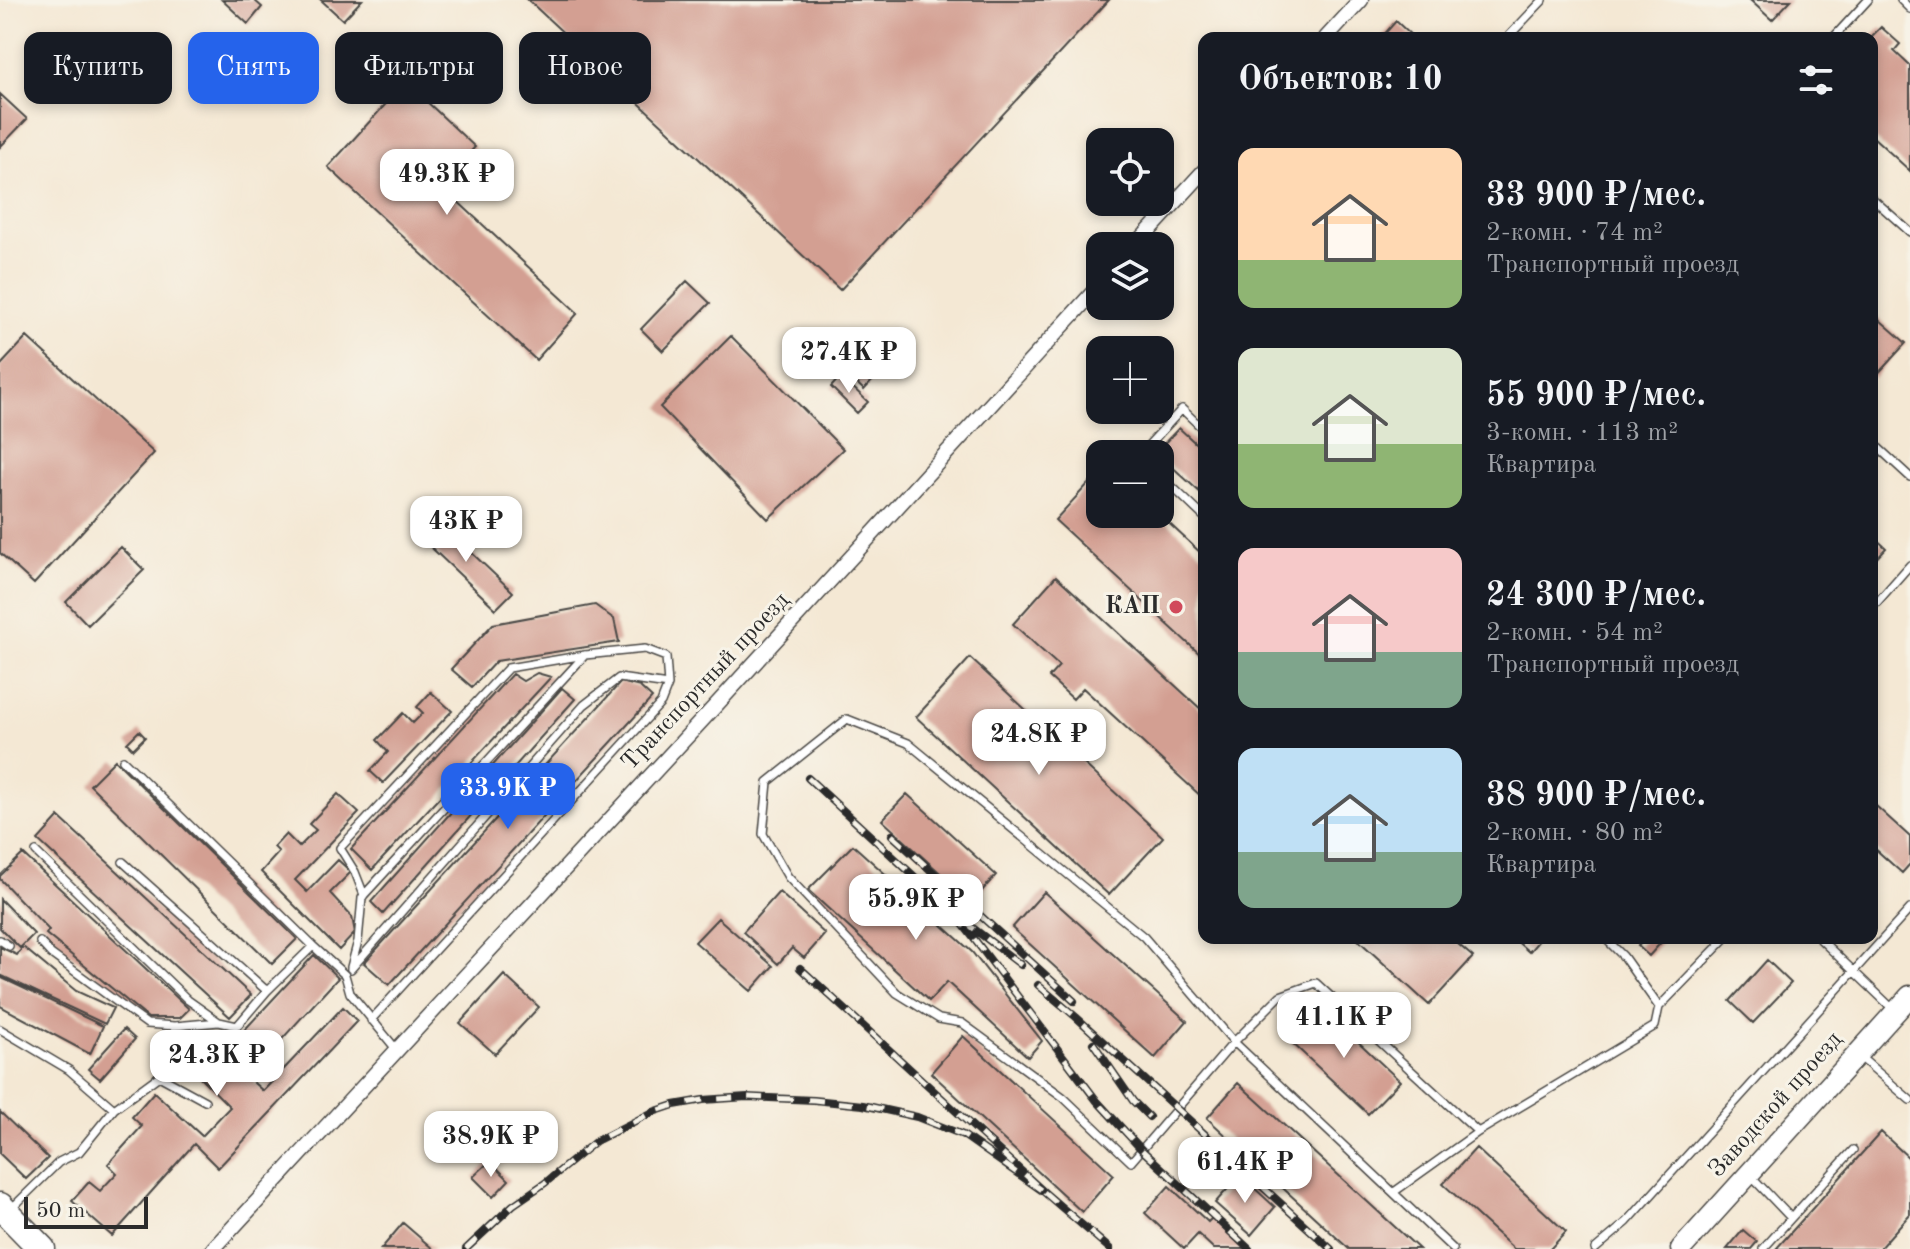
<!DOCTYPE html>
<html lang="ru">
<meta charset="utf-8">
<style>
:root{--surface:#171b24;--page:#242831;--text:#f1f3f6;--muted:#9ea1a6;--accent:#2563eb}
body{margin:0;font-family:"Old Standard TT",serif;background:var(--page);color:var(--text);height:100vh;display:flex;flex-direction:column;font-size:30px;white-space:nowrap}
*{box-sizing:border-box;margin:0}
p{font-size:26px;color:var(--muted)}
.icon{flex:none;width:44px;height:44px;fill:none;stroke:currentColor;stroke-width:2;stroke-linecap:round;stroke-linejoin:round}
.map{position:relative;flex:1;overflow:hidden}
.drawer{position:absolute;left:1198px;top:32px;width:680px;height:912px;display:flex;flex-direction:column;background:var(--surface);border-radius:16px;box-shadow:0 4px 12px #0003}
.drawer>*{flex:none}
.hud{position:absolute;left:24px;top:32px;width:760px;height:72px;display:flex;gap:16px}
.tools{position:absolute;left:1086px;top:128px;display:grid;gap:16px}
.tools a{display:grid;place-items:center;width:88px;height:88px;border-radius:16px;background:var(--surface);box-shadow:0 4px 12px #0003;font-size:40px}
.scale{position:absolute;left:24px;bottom:20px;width:124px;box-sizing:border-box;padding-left:8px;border:4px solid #2b2b2b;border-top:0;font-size:22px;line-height:28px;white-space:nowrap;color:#2b2b2b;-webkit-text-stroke:6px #f7f3e8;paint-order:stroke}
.price{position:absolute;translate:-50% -68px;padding:0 18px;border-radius:16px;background:#fff;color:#222;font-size:26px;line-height:52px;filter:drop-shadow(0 2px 4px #0008)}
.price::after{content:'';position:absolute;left:50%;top:48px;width:24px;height:18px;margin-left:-12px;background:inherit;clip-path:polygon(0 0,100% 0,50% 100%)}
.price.selected{background:var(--accent);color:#fff}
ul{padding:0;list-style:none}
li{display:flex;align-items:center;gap:24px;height:200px;padding:0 40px}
li span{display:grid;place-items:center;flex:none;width:224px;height:160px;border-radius:16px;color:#555}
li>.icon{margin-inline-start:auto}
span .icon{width:96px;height:96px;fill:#fffc;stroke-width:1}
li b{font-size:34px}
h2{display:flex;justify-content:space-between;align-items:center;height:96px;padding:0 40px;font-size:34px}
.chip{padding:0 28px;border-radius:16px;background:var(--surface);box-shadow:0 4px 12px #0003;font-size:28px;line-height:72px}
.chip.selected{background:var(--accent);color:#fff}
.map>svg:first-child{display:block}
.building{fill:#d39f92}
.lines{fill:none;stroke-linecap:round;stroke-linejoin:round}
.lane-casing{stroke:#494744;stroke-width:10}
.street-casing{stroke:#494744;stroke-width:17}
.secondary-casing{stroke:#494744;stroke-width:23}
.highway-casing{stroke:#494744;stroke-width:29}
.lane{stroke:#fff;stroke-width:7}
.street{stroke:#fff;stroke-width:14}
.secondary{stroke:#fff;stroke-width:20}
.highway{stroke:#fff;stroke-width:26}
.rail-casing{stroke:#2b2b2b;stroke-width:8}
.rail{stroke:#f7f3e8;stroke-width:5;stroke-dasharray:15;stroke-linecap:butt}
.poi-dot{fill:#d1495b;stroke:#f7f3e8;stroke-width:3}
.labels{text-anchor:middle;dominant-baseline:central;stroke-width:6;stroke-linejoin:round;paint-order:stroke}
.poi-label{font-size:24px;font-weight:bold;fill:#2b2b2b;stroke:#f7f3e8;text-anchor:end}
.street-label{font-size:24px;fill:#2b2b2b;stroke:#f7f3e8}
</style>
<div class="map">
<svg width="1910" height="1249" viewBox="0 0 1910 1249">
<rect width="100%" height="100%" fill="#f7f3e8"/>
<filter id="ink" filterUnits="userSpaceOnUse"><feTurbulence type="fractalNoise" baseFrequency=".0125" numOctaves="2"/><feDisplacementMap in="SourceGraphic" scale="16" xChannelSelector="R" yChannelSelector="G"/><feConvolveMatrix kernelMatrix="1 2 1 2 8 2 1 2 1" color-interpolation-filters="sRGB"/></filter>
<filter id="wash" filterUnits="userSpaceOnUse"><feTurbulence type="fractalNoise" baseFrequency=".006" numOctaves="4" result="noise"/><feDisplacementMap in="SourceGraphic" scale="32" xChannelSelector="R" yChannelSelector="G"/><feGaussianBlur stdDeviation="1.8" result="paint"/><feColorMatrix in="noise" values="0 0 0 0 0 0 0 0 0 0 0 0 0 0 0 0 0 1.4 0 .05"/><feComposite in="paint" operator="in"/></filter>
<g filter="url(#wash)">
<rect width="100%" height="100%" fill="#f4e8d4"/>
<g id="blocks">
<path class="building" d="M222,0H254L262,7L248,24Z
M321,0H362L343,20Z
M528,0H1109L840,290Z
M1750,0H1791L1772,20Z
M1396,21L1414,38H1381Z
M1881,27L1900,44L1894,51L1910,66V171L1872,136V36Z
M406,82L475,147L440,185L578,313L536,360L328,167Z
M0,94L27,119L0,147Z
M687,281L710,303L663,351L641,329Z
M1872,313L1906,343L1874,378L1872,376Z
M881,333L900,350L864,390L846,373Z
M731,336L843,449L768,519L660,407Z
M27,337L154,453L34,584L0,553V366Z
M841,376L868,402L857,413L831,387Z
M1179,428L1204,451V496L1156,452Z
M1100,471V514H1159L1204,556V658L1055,520Z
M435,518L513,592L496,609L418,535Z
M1872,535L1886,548L1872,563Z
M121,547L144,570L88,625L66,602Z
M1056,576L1204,712V799L1083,688L1073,699L1049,677L1059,666L1013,624Z
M595,605L614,619L619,642L496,661L472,687L451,669L493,624Z
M970,658L1163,837L1109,895L916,717Z
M537,673L551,677L372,870L351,849L512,674L523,681Z
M621,682L640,687L652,698L389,985L364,963Z
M562,688L575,699L383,914L371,902Z
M431,692L452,711L383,783L370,771L388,752L377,740L403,713L413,723L423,713L417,707Z
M139,731L145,737L133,749L127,743Z
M115,760L297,939L272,964L90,785Z
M338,794L359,813L295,880L307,892L338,860L351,872L330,893L352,917L355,933L339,950L261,872L279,852L274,847L286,834L299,847L316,830L309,824Z
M907,794L996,875L972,902L882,820Z
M1876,806L1910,837V864L1902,873L1872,846V810Z
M59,817L251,995L230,1017L38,840Z
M853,845L972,952L1042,1041L1028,1057L947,982L929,1001L808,890Z
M23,854L189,1009L180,1018H148L46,934L49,930L0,879V876Z
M779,892L825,934L804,958L792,948L778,964L743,932Z
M1044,892L1187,1021L1155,1058L1012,928Z
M0,899L34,934L20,948L0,928Z
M718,918L773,966L751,991L695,942Z
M1356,938H1451L1473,957L1429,1005Z
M1513,938H1541L1529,952Z
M1641,938H1665L1649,956L1638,946L1644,940Z
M0,947L17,955L23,947L76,991L113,1008L105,1024L0,975Z
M314,955L338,978L249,1075L254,1083L263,1091L343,1007L357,1021L218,1168L194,1144L112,1236L72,1201L89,1182L100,1191L117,1173L108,1164L142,1126L132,1117L154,1092L202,1136L230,1107L176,1053L200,1029L224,1052Z
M1767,960L1791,983L1753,1023L1730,1001Z
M504,975L539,1007L495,1054L460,1023Z
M0,977L103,1026L90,1054L0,1006Z
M1320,1006L1400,1081L1368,1114L1289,1040Z
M124,1029L135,1039L100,1079L88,1069Z
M963,1036L1114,1175L1082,1212L931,1073Z
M1238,1083L1419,1249H1349L1207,1118Z
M0,1112L48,1158L26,1179L0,1154Z
M1881,1132L1910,1159V1214L1879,1249H1776Z
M1476,1148L1566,1232L1550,1249H1514L1443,1184Z
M490,1161L509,1180L493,1197L473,1177Z
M1240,1175L1275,1207L1251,1235L1215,1203Z
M1169,1186L1208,1222L1212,1218L1245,1249H1214L1198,1234L1184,1249L1145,1213Z
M403,1223L433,1249H381Z
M1743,1230L1757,1242L1751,1249H1727Z"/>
</g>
</g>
<g filter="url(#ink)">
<use href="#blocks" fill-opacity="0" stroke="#494744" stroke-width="2"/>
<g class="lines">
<defs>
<path id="lane" d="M1901,0L1910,9
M1507,38L1543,0
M1833,38L1868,0
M1872,198L1910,232
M1872,442L1910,477
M1144,454V450L1182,409L1204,430
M1160,475L1204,517
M1872,608L1910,565
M123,760L313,946
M36,852L188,1000L219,1022L237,1026L267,991
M123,862L267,991L313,946L345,975L350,993L396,1049
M1819,938L1894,1010
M0,940L9,946
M40,942L51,954L147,1024L175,1026L219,1022
M351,967L358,941L362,898L364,895
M351,969L584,705L619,678L668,685
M1659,1007L1726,938
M371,1020L661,703L668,685L666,657L645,649L585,655L508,668L340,848L355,872L364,895L585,655
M0,1029L69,1070L114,1109
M1859,1056L1910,1100
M1751,1176L1791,1218
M1394,1192L1478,1132L1655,1026L1659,1007L1623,956L1605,938
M11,1209L59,1162L79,1152L114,1109L159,1076L205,1101
M1453,1249L1234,1042L1144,937L908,743L847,719L768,782L763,834L788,877L897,993L939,1019L962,1023L1063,1097L1131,1162L1234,1042L1280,996L1316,983L1478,1132
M1595,1249L1627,1222L1910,909
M1763,1249L1853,1150"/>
<path id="street" d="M1326,38L1361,0
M1135,246L1204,171
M213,1249L718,703L1100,285"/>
<path id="secondary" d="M1681,1249L1910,996"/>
<path id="highway" d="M0,1206L42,1249"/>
</defs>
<use href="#lane" class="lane-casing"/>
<use href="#street" class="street-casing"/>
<use href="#secondary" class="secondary-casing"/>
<use href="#highway" class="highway-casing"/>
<use href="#lane" class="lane"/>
<use href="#street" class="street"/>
<use href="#secondary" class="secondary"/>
<use href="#highway" class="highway"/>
<defs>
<path id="rail" d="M808,778L956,915L1021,965
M892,835L1074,1001
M956,915L1097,1101L1142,1150L1249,1249
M1038,985L1076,1017L1331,1249
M1093,1043L1133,1101L1149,1117
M1044,1192L1110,1249
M466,1249L513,1205L545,1183L596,1141L653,1112L674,1105L703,1100L747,1097L814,1100L863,1105L917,1117L963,1135L1044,1192L800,968"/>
</defs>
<use href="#rail" class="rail-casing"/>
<use href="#rail" class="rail"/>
</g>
</g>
<circle class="poi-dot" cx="1176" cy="607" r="8"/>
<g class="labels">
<g class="poi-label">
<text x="1160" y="607">КАП</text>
</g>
<g class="street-label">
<text transform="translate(706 682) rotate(-47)">Транспортный проезд</text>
<text transform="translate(1776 1105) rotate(-48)">Заводской проезд</text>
</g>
</g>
</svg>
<div class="tools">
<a><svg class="icon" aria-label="locate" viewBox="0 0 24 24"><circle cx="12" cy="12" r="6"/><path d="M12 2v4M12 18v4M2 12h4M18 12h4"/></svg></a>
<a><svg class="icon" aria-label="layers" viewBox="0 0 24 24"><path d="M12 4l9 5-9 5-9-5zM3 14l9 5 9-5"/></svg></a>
<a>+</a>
<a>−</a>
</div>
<div class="scale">50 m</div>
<b class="price" style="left:447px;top:217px">49.3K ₽</b>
<b class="price" style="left:849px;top:395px">27.4K ₽</b>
<b class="price" style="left:466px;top:564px">43K ₽</b>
<b class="price" style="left:1039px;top:777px">24.8K ₽</b>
<b class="price selected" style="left:508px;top:831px">33.9K ₽</b>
<b class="price" style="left:916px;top:942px">55.9K ₽</b>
<b class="price" style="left:1344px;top:1060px">41.1K ₽</b>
<b class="price" style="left:217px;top:1098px">24.3K ₽</b>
<b class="price" style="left:491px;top:1179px">38.9K ₽</b>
<b class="price" style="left:1245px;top:1205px">61.4K ₽</b>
<div class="hud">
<a class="chip">Купить</a>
<a class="chip selected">Снять</a>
<a class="chip">Фильтры</a>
<a class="chip">Новое</a>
</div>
<section class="drawer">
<h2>Объектов: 10<svg class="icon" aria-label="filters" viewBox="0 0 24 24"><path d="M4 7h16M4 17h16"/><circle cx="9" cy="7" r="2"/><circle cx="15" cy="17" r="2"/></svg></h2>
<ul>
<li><span style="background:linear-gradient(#ffd9b3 70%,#8fb573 0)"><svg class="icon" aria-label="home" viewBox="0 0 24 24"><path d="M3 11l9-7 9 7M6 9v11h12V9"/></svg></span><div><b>33 900 ₽/мес.</b><p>2-комн. · 74 m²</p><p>Транспортный проезд</p></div></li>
<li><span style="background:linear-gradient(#dfe7d0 60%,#8fb573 0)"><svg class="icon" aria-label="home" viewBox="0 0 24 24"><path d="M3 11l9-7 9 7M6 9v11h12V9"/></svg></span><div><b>55 900 ₽/мес.</b><p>3-комн. · 113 m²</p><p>Квартира</p></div></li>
<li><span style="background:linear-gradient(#f6c9c9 65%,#7fa58c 0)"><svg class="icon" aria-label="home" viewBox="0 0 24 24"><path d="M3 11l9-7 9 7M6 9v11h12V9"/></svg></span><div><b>24 300 ₽/мес.</b><p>2-комн. · 54 m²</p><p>Транспортный проезд</p></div></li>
<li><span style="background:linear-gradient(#bfe0f5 65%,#7fa58c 0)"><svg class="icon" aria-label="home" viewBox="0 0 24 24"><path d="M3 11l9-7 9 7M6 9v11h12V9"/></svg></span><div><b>38 900 ₽/мес.</b><p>2-комн. · 80 m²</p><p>Квартира</p></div></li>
</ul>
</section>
</div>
